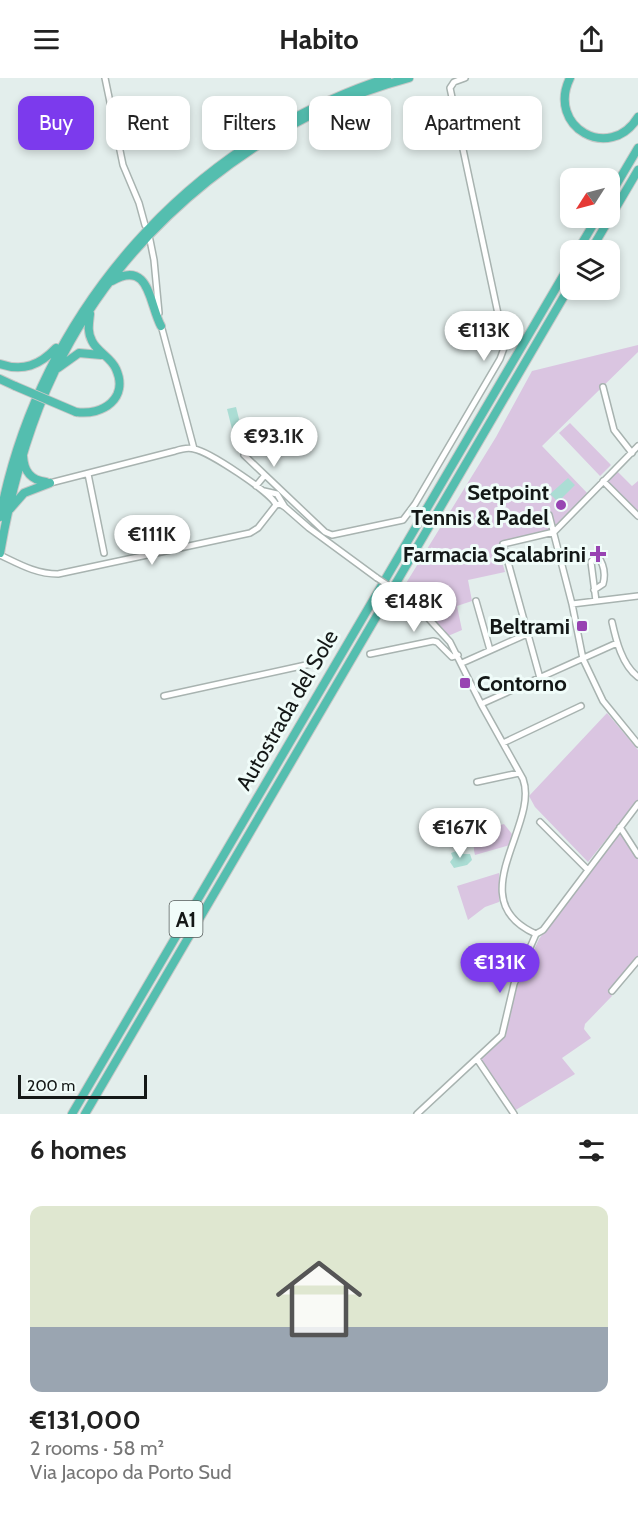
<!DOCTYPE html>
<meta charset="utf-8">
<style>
:root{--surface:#fff;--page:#f2f2f2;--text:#222;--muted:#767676;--accent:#7c3aed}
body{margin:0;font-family:Cabin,sans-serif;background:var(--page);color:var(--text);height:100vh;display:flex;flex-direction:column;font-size:22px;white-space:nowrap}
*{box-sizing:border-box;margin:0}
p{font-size:20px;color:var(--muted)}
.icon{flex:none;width:33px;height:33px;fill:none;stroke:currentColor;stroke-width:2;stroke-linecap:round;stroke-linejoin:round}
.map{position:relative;height:1036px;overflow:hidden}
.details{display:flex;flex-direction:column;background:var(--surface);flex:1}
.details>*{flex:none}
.banner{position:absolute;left:18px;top:18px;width:603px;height:54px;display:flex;gap:12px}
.needle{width:39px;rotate:234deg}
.fabs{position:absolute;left:560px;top:90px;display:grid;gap:12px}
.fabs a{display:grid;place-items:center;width:60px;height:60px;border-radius:12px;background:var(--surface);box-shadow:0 3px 9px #0003;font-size:30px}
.scale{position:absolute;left:18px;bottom:15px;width:129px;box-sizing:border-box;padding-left:6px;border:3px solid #141817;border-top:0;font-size:16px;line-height:21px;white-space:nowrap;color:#141817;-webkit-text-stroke:4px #f0fcf9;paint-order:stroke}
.price{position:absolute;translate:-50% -51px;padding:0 14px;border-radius:21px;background:#fff;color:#222;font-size:20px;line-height:39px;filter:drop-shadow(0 2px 3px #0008)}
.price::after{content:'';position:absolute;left:50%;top:36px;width:18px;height:14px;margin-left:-9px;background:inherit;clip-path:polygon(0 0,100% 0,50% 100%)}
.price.active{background:var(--accent);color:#fff}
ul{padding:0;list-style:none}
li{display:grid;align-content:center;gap:12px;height:318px;padding:0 30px}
li span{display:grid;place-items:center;height:186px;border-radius:12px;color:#555}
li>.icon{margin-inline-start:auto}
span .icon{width:108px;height:108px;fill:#fffc;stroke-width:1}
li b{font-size:26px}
h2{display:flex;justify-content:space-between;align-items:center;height:72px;padding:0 30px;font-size:26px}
.chip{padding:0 21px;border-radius:12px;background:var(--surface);box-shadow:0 3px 9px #0003;font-size:21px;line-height:54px}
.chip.active{background:var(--accent);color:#fff}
header{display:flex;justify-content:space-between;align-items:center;height:78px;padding:0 30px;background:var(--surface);font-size:27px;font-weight:700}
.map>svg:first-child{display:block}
.green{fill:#dac5e1}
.building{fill:#abddd4}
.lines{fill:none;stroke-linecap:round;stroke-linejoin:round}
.minor-casing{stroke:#a8b3b0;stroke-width:8}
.highway-casing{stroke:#c7c8c7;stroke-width:10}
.minor{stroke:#fff;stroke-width:5}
.highway{stroke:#54beaf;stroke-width:8}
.minor-bridge-casing{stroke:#a8b3b0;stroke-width:8;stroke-linecap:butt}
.highway-bridge-casing{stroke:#c7c8c7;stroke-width:10;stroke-linecap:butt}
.minor-bridge{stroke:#fff;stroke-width:5}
.highway-bridge{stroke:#54beaf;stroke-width:8}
.poi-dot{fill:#9844b2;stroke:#f0fcf9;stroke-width:2}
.labels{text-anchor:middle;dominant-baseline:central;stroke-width:6;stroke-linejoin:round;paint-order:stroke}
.shield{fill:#f0fcf9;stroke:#565c5b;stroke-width:1.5}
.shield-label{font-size:21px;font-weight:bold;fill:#141817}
.poi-label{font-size:22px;font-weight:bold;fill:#141817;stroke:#f0fcf9;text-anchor:end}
.street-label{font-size:22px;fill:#141817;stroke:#f0fcf9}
</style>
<header><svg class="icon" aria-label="menu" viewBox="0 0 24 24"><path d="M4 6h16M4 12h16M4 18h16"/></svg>Habito<svg class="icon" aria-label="share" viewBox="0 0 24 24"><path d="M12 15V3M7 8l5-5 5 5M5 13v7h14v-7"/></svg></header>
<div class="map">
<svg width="638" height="1036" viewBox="0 0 638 1036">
<rect width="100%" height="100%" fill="#e3eeec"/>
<path class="green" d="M638,267V274L542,368L590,418L554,455L497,467L505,494L468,502L472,523L457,528L462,552L448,558L426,534L400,515L496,359L532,293Z
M570,345L611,387L600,398L559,355Z
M617,393L632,408L638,403V436L606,404Z
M607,635L638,672V722L588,784L535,729L529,718Z
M504,746L512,756L510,767L475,777C469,756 487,750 504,746Z
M620,752L638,782V878L608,913L612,918L585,946L584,951L591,960L562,980L575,996L514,1033L479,981L503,959L516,911L539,861Z
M499,795V824L485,829L468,842L457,808Z"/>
<path class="building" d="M236,329L242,353L233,355L227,331Z
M568,400L575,407L558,424L550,416Z
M459,772L460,776H470L472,782L467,787L454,790L450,784L453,780L451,775Z"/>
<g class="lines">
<defs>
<path id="minor" d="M105,0L123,87L139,125L145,147
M150,162L154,182L159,235
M161,247L194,371
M603,309L614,352L632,375
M244,377L265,397L256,408
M88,396L104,475
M265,397L325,454L332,457L403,442L415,426L500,281L504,270V264L450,10L454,4L465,0
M603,403L638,438
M50,405L175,373C181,371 188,369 194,371C208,373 272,415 276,427
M264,413L277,416L285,429L309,450L377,500
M549,437L572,526L583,581L603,623L638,666
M554,454L638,368
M0,477C19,486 36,496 58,496L250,455L258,450L276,427L280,426L285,429
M594,512L603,506C606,495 604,486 597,477L591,484L596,523
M400,515L418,529L450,564L481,626L523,701C540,747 459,822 536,856
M476,523L490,572
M572,526L638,518
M612,544C616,562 622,587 638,599
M370,576L433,563L437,564L452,579L458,577
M462,585L527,556
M540,600L503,466L554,454
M164,618L315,585L322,580
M481,626L617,565
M503,665L581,628
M477,704L519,695
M540,744L587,791
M620,749L638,777
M612,913L638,882
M477,981L514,1036
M417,1036L502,957L514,906L536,856L543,852L638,726"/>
<path id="highway" d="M570,0C546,49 610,85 638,39
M609,119L638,70
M578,172L597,140
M591,172L638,92
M112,203C150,181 149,226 161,248
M0,286C23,294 40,287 56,270
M58,290L79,275L101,277
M0,301L15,308
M76,334C103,338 129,320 116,291C111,279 97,274 92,263C87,254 89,245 90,236
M23,378C24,393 30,402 46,404
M10,431L24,415L50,405
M0,439C39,234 189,65 387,0
M0,475C12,406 30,339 63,277C133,144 264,39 409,0
M72,1036L570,186
M85,1036L570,208"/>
</defs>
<use href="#minor" class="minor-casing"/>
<use href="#highway" class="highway-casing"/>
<use href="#minor" class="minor"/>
<use href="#highway" class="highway"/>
<defs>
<path id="minor-bridge" d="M377,500L400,515"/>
<path id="highway-bridge" d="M15,308L76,334"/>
</defs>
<use href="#minor-bridge" class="minor-bridge-casing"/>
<use href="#highway-bridge" class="highway-bridge-casing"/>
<use href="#minor-bridge" class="minor-bridge"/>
<use href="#highway-bridge" class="highway-bridge"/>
</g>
<g class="poi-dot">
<circle cx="561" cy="427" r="6"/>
<path d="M595 467h6v6h6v6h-6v6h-6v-6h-6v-6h6z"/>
<rect x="576" y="542" width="12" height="12" rx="3"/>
<rect x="459" y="599" width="12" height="12" rx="3"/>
</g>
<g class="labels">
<rect class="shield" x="169.5" y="823" width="33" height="36" rx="4.5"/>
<g class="shield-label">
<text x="186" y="841">A1</text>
</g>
<g class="poi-label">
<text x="549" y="414">Setpoint<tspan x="549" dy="25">Tennis &amp; Padel</tspan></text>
<text x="586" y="476">Farmacia Scalabrini</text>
<text x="570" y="548">Beltrami</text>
<text x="477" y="605" text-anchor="start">Contorno</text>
</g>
<g class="street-label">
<text transform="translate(287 632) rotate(-60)">Autostrada del Sole</text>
</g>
</g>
</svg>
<div class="fabs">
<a><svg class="needle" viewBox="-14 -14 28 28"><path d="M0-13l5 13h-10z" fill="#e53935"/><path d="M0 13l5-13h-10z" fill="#767676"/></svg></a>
<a><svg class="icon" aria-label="layers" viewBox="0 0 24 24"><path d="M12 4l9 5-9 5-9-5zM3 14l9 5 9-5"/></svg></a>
</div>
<div class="scale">200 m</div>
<b class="price" style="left:484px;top:284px">€113K</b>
<b class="price" style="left:274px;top:390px">€93.1K</b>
<b class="price" style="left:152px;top:488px">€111K</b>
<b class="price" style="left:414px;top:555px">€148K</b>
<b class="price" style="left:460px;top:781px">€167K</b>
<b class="price active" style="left:500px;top:916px">€131K</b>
<div class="banner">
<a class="chip active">Buy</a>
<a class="chip">Rent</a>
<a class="chip">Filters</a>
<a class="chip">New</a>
<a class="chip">Apartment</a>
</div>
</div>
<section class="details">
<h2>6 homes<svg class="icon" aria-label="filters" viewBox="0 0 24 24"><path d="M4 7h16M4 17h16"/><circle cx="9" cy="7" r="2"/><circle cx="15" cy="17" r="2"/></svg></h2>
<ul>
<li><span style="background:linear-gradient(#dfe7d0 65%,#9aa5b1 0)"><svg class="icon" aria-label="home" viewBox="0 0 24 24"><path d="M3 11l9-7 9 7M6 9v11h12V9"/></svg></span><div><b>€131,000</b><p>2 rooms · 58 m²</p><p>Via Jacopo da Porto Sud</p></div></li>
</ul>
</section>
